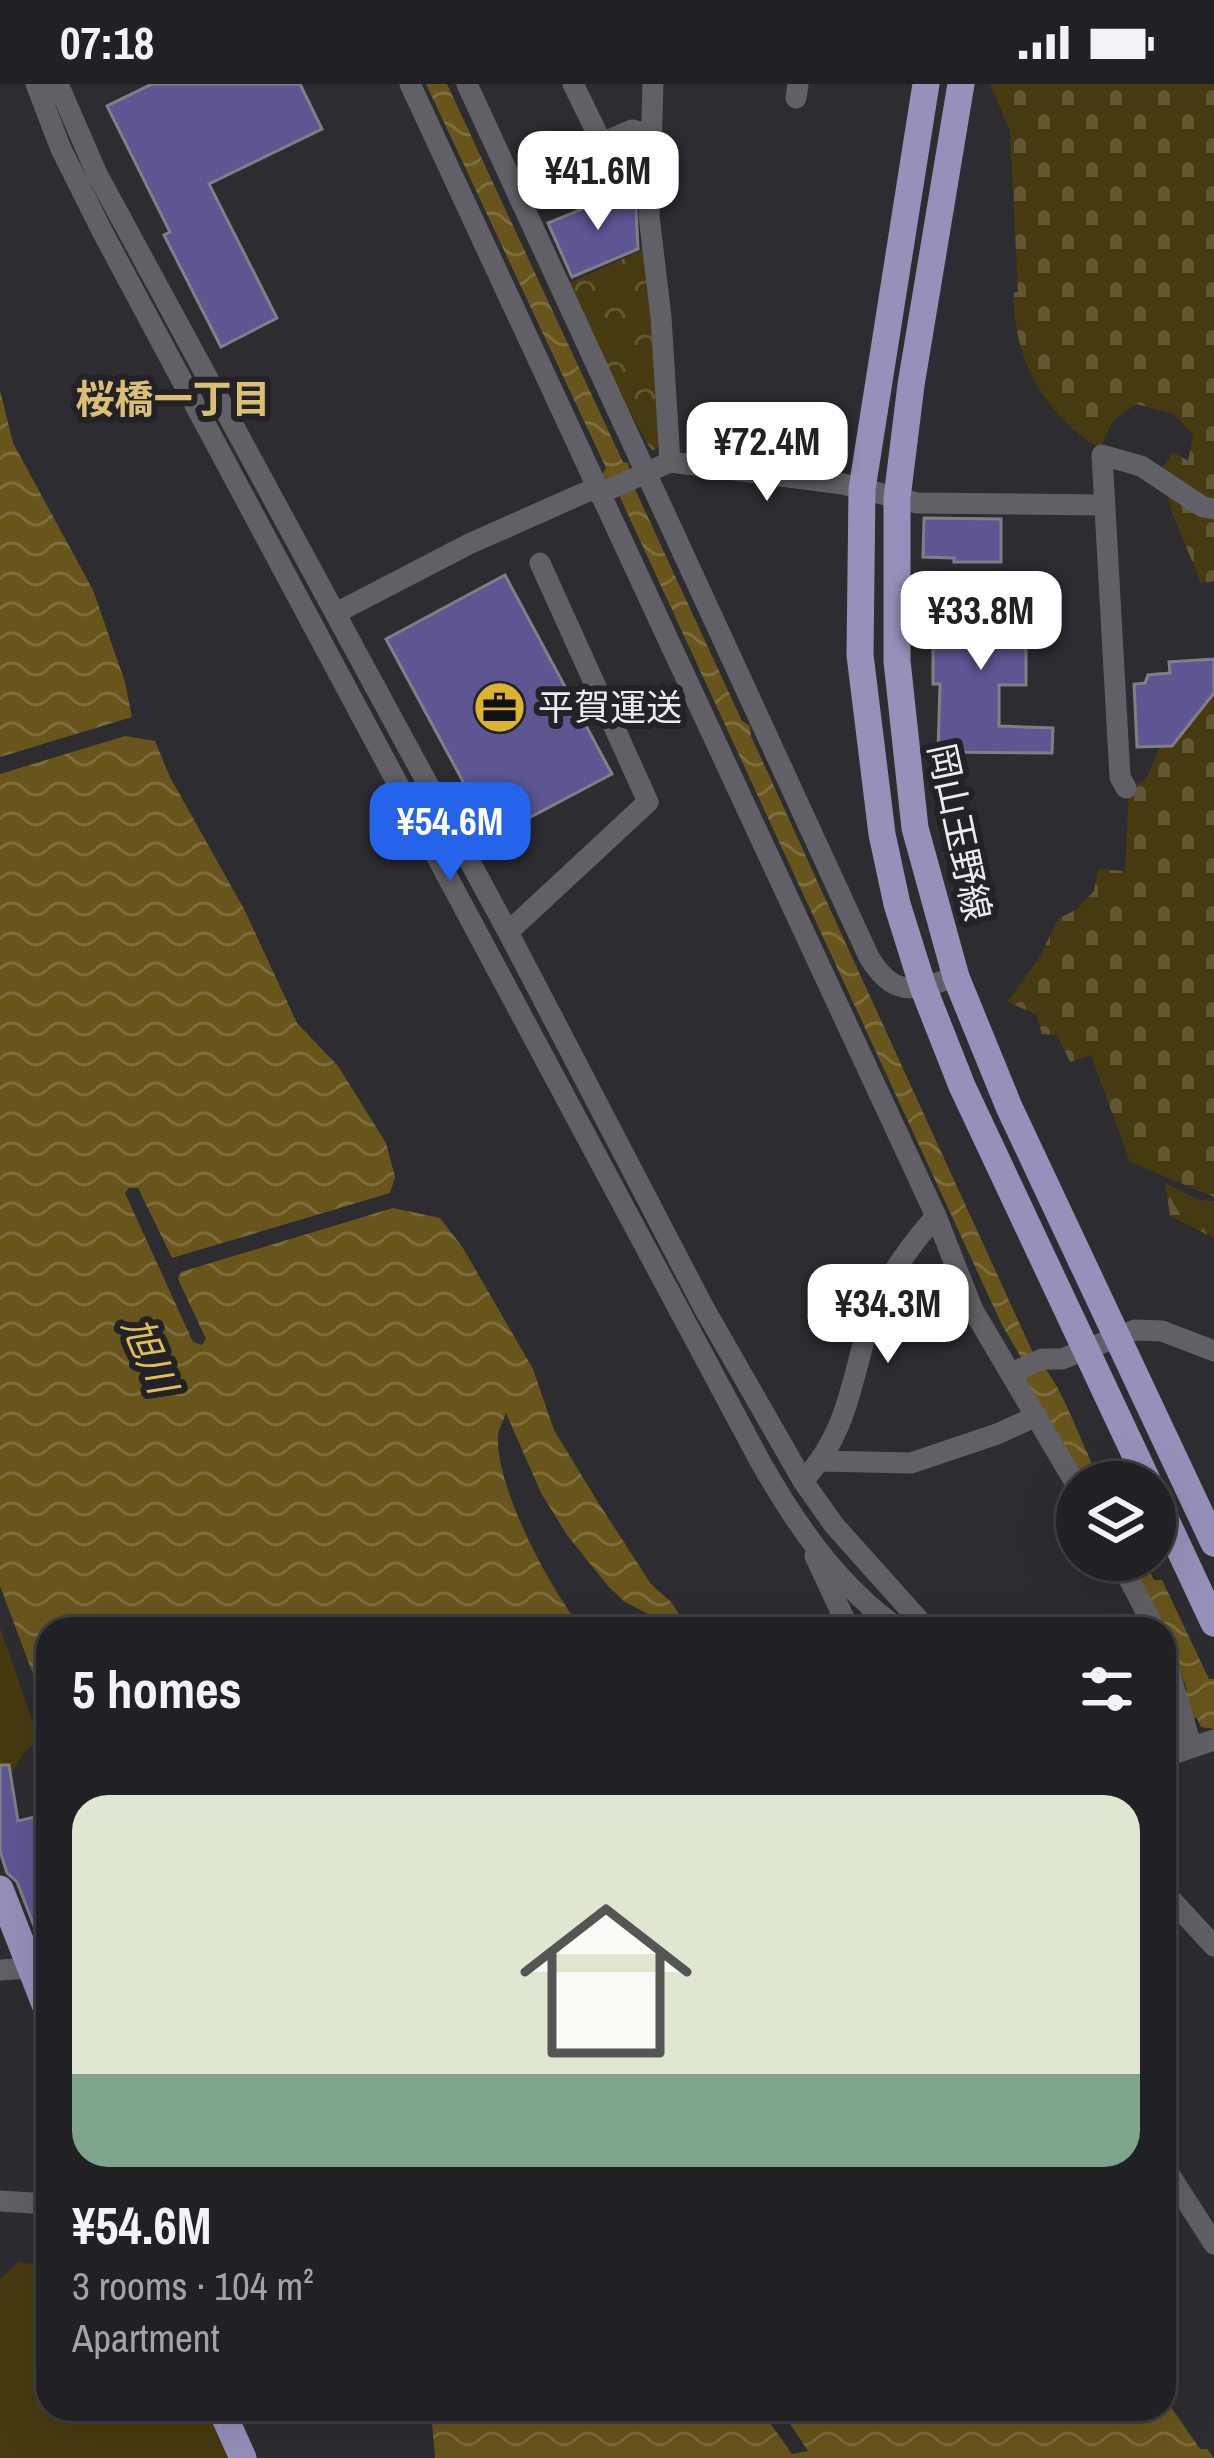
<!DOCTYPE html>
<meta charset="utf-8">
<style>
:root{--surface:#212125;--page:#2d2e32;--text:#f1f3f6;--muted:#a2a3a7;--line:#3e3e42;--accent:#2563eb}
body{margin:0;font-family:"Archivo Narrow","Noto Sans JP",sans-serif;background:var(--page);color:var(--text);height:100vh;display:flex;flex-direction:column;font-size:45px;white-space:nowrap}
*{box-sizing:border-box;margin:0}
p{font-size:39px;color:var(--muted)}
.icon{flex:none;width:66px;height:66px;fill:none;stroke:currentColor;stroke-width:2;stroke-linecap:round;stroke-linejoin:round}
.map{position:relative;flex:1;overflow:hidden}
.details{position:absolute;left:36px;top:1533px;width:1140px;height:804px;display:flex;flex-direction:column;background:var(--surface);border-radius:36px;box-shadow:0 12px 48px #0002,0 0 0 3px var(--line)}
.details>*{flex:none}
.controls{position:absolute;left:1056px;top:1377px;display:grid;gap:24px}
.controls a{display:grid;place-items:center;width:120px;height:120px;border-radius:50%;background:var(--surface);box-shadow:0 12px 48px #0002,0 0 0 3px var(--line);font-size:60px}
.price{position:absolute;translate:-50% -102px;padding:0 27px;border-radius:24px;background:#fff;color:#222;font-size:39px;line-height:78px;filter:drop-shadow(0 3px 6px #0008)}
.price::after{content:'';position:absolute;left:50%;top:72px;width:36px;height:27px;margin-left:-18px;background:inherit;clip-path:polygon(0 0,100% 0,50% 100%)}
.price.on{background:var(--accent);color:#fff}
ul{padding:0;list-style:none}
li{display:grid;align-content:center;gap:24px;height:636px;padding:0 36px}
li+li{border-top:3px solid var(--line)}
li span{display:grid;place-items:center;height:372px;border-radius:36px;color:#555}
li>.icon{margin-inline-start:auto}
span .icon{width:216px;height:216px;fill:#fffc;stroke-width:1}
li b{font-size:51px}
h2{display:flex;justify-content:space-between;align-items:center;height:144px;padding:0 36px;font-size:51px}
.status{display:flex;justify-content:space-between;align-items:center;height:84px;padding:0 60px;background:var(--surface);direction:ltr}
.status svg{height:33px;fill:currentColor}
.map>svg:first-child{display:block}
.green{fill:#483a10}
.forest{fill:url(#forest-firs)}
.cemetery{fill:url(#cemetery-stones)}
.park{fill:url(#park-crowns)}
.water{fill:url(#water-waves)}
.building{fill:#5e5593;stroke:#807f86;stroke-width:3}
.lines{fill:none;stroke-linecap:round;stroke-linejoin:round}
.minor{stroke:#606066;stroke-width:21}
.major{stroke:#9591bb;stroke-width:27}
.labels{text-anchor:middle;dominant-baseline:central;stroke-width:12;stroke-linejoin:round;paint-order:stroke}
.poi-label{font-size:36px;fill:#ececf0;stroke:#222227;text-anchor:start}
.street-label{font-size:36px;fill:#ececf0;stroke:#222227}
.neighbourhood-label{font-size:39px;font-weight:bold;fill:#dac074;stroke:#222227}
.water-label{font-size:39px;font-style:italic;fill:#e1be57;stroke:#222227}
</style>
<div class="status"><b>07:18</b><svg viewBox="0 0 49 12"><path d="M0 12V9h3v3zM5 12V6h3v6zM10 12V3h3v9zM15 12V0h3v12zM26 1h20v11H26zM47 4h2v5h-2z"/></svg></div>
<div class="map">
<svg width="1214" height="2374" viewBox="0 0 1214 2374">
<defs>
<pattern id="forest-firs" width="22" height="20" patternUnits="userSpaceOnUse" patternTransform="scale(3)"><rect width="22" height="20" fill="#483a10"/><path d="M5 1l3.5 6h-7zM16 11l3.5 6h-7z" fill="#635733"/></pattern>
<pattern id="cemetery-stones" width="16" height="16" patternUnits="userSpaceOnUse" patternTransform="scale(3)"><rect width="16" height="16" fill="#483a10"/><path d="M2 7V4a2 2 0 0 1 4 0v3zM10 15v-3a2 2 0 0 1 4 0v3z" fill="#635733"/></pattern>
<pattern id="park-crowns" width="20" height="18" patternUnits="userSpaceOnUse" patternTransform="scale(3)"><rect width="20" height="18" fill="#483a10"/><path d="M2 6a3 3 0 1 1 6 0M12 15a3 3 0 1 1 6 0" fill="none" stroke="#635733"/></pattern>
<pattern id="water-waves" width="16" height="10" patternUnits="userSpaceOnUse" patternTransform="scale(3)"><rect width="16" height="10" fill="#68551c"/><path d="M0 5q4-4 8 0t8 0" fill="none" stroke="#7e6e3d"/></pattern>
</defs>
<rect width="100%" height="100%" fill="#2c2c31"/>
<path class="green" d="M0,1544L40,1658L25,1667L12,1688L0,1691Z
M19,2178L48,2182V2325H207L230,2374H0V2195Z"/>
<path class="forest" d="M1165,1099L1199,1116L1214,1117V1154L1170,1132Z"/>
<path class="cemetery" d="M990,0H1214V497L1201,499L1172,428L1161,386L1173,368L1188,377L1193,351L1174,330L1136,320L1113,337L1100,365C1042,328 1015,277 1013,209L1018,208L1010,47Z
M1214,589V1113L1130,1078L1091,971L1070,978L1057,951L1042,950L1036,930L1007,918L1039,874L1058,835L1077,825L1094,807L1098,785L1125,787L1129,705L1147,694L1163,654Z"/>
<path class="park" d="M647,164L660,361L655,366H651L618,306L569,199Z"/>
<path class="water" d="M426,0H447L623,378L628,379L635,405L742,637L750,642L751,652L1034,1271C1067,1306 1078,1357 1102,1398H1082L1025,1294L1022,1275L1002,1241L619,411L602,391L606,384Z
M0,306L13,359L93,506L125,598L132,633L0,673Z
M125,652L155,657L170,693L244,825L297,939L338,982L386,1059L395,1093L390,1109L172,1174L138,1104H129L125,1109L193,1258L202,1261L206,1255L178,1195L181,1188L393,1124L440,1134L463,1164L533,1285L554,1346L596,1415L651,1500L672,1519L688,1545H661L656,1534L625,1518L608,1502L567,1451L541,1409L506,1329C503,1338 497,1347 498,1356C498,1408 550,1504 582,1545H48V1630L0,1502V690Z
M1127,1476H1144L1154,1496H1162L1209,1595H1214V1645L1201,1643L1197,1634L1164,1638V1615L1187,1606L1163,1542Z
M1164,2313L1200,2365H1207L1214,2374H435L431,2325H775L768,2336L792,2370L808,2367L785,2332L800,2325H1164Z"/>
<path class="building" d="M152,0H300L322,45L209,100L277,234L221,263L164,151L170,148L107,22Z
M635,103L638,165L572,193L548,139Z
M924,434L1001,435V478H954V474L923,473Z
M505,491L612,690L493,753L386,555Z
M933,511L1026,512V601H999V642L1053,644L1052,669L938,668L940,600H933Z
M1214,575V609L1172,662L1137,663L1134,600L1145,599L1148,591L1170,589L1169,578Z
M0,1681H9L18,1737L48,1730V1878L17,1798L7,1789L0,1767Z"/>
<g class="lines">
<path class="minor" d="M36,0L61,65L103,149L761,1379C797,1442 839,1503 899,1545
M58,0L97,90L508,848L704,1224L803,1397L834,1441L927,1545
M410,0L936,1132L973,1226L1077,1402
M467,0L869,873C894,915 914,906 956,893
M573,0L602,59L632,46L652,51
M653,0L649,132L661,233L670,378
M796,14L798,0
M599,410L670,378L843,400L917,419L1102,421
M336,529L469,460L595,404
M1126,704L1120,693L1102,371L1141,382L1203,423L1214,425
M508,848L648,718L540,479
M1012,1289L1042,1275H1062L1135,1246L1162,1247L1214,1267
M821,1377L911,1379L997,1350L1037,1332
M803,1397C847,1349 850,1303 868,1243C880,1202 908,1164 936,1132
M815,1472L849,1545
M1119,1476L1155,1545
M1164,1570L1191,1661
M1164,1673L1214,1656
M1164,1808L1214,1862
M0,1886L30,1884
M1164,2082L1214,2160
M0,2117L48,2120"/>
<path class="major" d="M926,0L862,405L860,571L882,750L897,820L923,903L962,1002L1148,1398
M961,0L911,301L897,414V577L915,744L956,893L1009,1023L1214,1459
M1155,1413L1214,1539
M0,1805L48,1928
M221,2325L243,2374"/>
</g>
<defs>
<symbol id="office-disc" viewBox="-11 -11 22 22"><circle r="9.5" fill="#dab333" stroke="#222227"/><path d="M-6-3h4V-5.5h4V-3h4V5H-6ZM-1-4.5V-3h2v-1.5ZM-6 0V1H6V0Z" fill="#111"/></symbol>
</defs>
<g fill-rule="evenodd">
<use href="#office-disc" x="470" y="594" width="59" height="59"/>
</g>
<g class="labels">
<g class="poi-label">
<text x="538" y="623">平賀運送</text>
</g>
<g class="street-label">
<text transform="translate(960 748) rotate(78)">岡山玉野線</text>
</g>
<g class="neighbourhood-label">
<text x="173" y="315">桜橋一丁目</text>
</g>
<g class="water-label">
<text transform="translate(150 1271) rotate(67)">旭川</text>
</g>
</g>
</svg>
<div class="controls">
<a><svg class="icon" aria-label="layers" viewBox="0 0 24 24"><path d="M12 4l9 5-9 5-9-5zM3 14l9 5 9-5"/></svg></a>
</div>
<b class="price" style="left:598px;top:149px">¥41.6M</b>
<b class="price" style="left:767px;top:420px">¥72.4M</b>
<b class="price" style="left:981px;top:589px">¥33.8M</b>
<b class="price on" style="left:450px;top:800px">¥54.6M</b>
<b class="price" style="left:888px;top:1282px">¥34.3M</b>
<section class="details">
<h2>5 homes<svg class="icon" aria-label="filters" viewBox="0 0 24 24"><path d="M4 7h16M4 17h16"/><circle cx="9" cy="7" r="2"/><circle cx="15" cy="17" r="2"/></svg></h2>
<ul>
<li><span style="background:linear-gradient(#dfe7d0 75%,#7fa58c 0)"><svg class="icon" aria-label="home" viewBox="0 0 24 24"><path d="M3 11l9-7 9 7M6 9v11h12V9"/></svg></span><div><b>¥54.6M</b><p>3 rooms · 104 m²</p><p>Apartment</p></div></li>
</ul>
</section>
</div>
